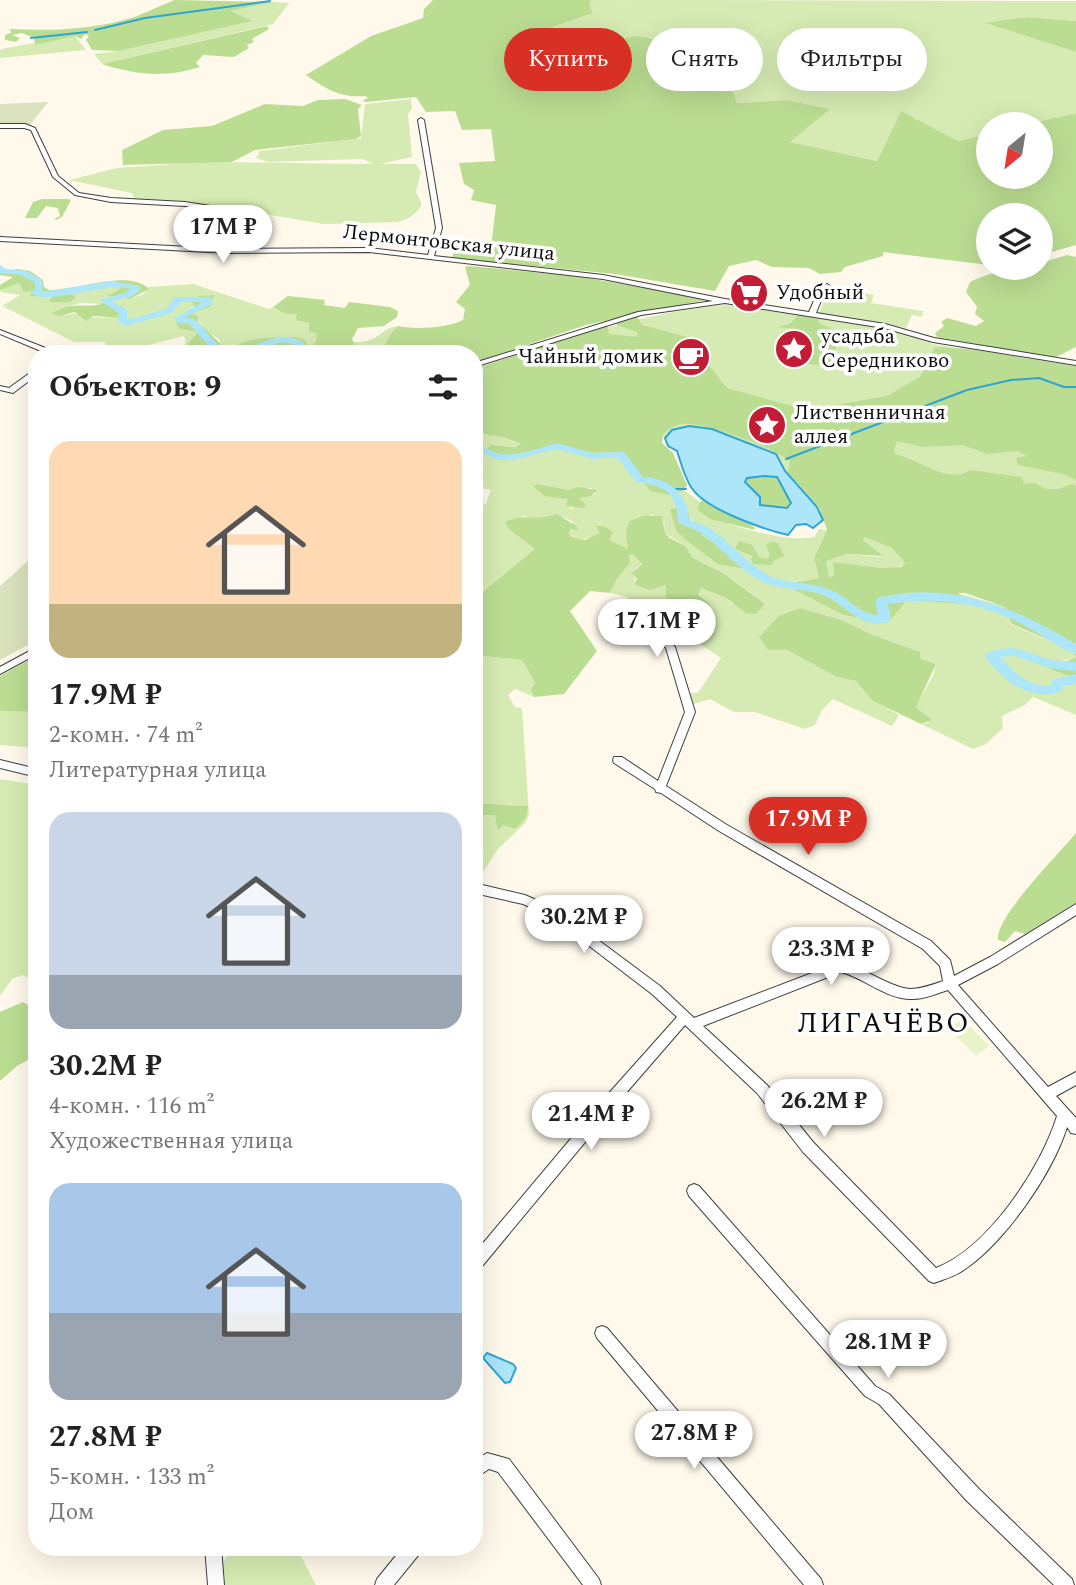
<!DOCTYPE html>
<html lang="ru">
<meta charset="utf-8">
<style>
:root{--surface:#fff;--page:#f2f2f2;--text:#222;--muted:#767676;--accent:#d93025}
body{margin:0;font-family:Spectral,serif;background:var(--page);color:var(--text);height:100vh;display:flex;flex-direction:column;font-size:26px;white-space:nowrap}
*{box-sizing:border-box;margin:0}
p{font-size:23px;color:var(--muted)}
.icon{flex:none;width:38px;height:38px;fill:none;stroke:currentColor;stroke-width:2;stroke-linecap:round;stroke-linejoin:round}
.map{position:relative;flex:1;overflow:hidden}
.details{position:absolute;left:28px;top:345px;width:455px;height:1211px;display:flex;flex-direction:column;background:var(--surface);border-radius:28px;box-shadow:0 7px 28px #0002}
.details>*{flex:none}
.banner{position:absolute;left:504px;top:28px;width:466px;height:63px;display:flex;gap:14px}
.needle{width:46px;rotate:210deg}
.tools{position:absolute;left:976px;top:112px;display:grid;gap:14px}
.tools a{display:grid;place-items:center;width:77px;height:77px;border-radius:50%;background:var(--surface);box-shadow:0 7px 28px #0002;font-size:35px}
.price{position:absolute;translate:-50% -60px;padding:0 16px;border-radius:24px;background:#fff;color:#222;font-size:23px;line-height:46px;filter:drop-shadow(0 2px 4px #0008)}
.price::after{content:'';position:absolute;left:50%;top:42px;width:21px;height:16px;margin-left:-10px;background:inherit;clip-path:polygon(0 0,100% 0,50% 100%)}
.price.current{background:var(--accent);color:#fff}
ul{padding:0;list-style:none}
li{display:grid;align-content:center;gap:14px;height:371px;padding:0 21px}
li span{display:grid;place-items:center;height:217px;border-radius:21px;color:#555}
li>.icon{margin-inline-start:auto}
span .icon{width:126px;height:126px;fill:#fffc;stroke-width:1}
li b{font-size:30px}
h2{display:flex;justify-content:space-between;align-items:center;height:84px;padding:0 21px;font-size:30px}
.tag{padding:0 24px;border-radius:32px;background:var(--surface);box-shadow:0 7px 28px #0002;font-size:24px;line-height:63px}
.tag.current{background:var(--accent);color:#fff}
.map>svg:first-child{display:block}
.green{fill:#d6ebb3;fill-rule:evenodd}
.forest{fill:#bbdd92;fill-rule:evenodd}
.cemetery{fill:#d9e2bc}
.pitch{fill:#e7f2c6}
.water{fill:#ade5f9;stroke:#30a4d4;stroke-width:2;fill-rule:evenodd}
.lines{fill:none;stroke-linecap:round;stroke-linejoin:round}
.stream{stroke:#30a4d4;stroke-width:2}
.river{fill:#ade5f9;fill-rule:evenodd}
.minor-casing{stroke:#3f3f3f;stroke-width:2}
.minor{fill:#fff;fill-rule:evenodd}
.labels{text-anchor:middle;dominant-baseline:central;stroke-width:7;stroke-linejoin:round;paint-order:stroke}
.far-street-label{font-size:21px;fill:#0c0c0c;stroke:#fff}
.far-poi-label{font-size:21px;fill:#0c0c0c;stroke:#fff;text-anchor:start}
.quarter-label{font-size:28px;letter-spacing:2px;fill:#0c0c0c;stroke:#fff}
</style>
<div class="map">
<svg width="1076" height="1585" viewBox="0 0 1076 1585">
<rect width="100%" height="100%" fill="#fff9eb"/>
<path class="green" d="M591,0L1076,1V21L1026,17L988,24L1076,52V113L1028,124H989V134L958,141L901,111L877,161L789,142L829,109L787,100L737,103L725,70C716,69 706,68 697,66C674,59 649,27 622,40L625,43C596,59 538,97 508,76L514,48L547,29L593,13L589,5Z
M274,2L289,3L273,24L102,64L94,54L119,51L250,21L230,11Z
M75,36L86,50L0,58V50L6,48Z
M411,99L412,109L408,114L412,157L380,164H416L421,172L416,192L422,204C417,215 408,219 397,222L324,224L204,204L135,199L132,193L69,180L117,168L203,162L373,164L362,159L268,162L256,158L260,151L361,138L365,104Z
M19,283L33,290L32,293L64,302L71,299L74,291L79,290L117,287L122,288L110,294L111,298L130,299L144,294L148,287L193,284L269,309L273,307L297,314L295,319L309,323V331L317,333V342L304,353H298L304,348L267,338L229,351L231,353H213L221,344L219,339L209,333L192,314L210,307L209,294L186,312L183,330L199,332L195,352L179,353L186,342L184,336L117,353H104L107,351L105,342H74L2,306L20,295L0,292L1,289ZM81,303L102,304L120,318L81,317L79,313L65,315L55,310Z
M830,287L874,295L871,303L923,311L922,317L912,315L906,328L819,313Z
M741,304L898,331L933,344L1076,369V644L897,545L817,507L785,471L776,454L712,429L667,435L665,438L480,369C567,339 649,309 741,304Z
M398,326C389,333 386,344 379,353L337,354L354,345V342C380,343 380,328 398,326Z
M474,432L506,438L521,444V447L491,445L513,455L557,445L594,453L617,452L625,455L650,491L672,496L684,490L700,502L697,509C720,525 787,543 814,537L819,529L827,530L814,558L819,578L790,582L793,589L843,615L888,623L907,599L963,604L957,593L1006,607L1012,625L1073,651L1076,657L1049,665L1069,676L1076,675V715L1033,697L1025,705L1002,716L1003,728L986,744L973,749L921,724L928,723L926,715L915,707L933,676L936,664L921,659L920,652L873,635L842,620L800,608L787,650L837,677L856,681L873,700L899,715L892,726L833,699L822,710L815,725L805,729L755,712H734L710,699L691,705L690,693H698L721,658L697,642L700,637L673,610L650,619L627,597L610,593L616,579L630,563L629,556L634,554L642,564L636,568L634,584L666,585L667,591L684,602L709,603L698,593L701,588L726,598L732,604L751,593L723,573L693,558L685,546L665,533L664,522L653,515L629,521L626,532L629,549L613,544L601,533C591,539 577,543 569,533L573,522C556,511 542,521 523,516L510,530L536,549L474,599V503L486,504L491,490L474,487ZM538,484L569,490L591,488L596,494L578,498L581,502L571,509L568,499L540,493ZM671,509H677L689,516L702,535L746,563L711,560L708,554L676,531Z
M865,537L892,548L905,563C890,576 852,564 833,562L834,576L829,578L825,561L847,554L882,557L863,540Z
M474,655L522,660L535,683L531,689L534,697L515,689L508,695L515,707L522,708L529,815L525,823L498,849L476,883L474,834L479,815H496L510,828L518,805L474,803Z
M0,711L37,712V748L0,745Z
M0,779L37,785V976L30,979L23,975L12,979L0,996Z
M235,1547H296L316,1585H222V1563Z"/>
<path class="forest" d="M175,0L274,2L231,11L252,21L119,51L92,50L86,40L89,36L85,34L81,39L75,36L39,44H35L34,38L22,33L12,35L20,38L16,42L5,40V35L11,33L10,29C51,31 94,30 134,17C148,12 161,5 175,0Z
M433,0H591L589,5L593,13L547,29L514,47L519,60L510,68L508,76C538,97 596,59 625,44L621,40C654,25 671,58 697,66C706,68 716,69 725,70L737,103L787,100L830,109L790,142L877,161L901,111L958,141L989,134V177H1041V124H1028L1076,113V245L1041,255V215H989V265L883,252V256L845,267L841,272L820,274L809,268L772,267L756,260L729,266L715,291L615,274L452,258L454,251L491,247L496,205L471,200L474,190L464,184L459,163L495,161L491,129L462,130L455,111L426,112L416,97L366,102L362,101L368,98L365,96C340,98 326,89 306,75L371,36L423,18L424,9Z
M1026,17L1076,21V52L985,23Z
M267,26L269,29L252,39L254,42L247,45L249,48L234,57L203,55L196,63L200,67C167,78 135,75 102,64Z
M345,99L362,105L358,109L361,136L355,139L255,150L232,162L123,165L122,150L163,130L212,126L265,104L303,106L318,100Z
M42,199H68L71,200L62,217L56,220L54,219L60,216L58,208L46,206L37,218H25L33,202Z
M1067,255L1076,257V347L1054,358L937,337L935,333L944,326L941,322L947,318L976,326L984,321L975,314L977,307L966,292L970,282C992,271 1017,268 1041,268V263Z
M469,266L575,276L710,299L586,325L474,363V354H379C386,344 389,333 398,326C415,330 448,328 463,320L465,309L456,302L470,285L465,267Z
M17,269L30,271L43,280L44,287L49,290C74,291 130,268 149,289L130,299L107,296L121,288L117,287L74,291L72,294L76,298L69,302H49L51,297L30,296L32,291L24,292L19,283L0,290V285L13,277L0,275V272Z
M214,295L210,307L192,314L198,316V322L221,344L213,353H190L195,351L186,346L198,332L179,329L175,319L194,307L192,302L198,296Z
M288,296L325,300L324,305L345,308L349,302L390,307L398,311L397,317L384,326L358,328L352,339L355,345L337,353H302L316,342L317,334L309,331V323L295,320L297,314H286L273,307Z
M108,301L123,307L120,318L93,316L86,321L75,312L59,316L52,313C74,299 90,311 108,301Z
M798,315L818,319L819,323L836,331V349L829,354L835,357L832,366L784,362L786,342L798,329L778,327L790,324Z
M637,317L642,325L703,341L701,354L673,351L670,357L708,364L727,388L807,410L887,396L920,377L935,347L970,349L1076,366V480L1063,474L1018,465L1016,458L1027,456L1017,451L987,454L963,445L922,447L897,441L894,451L895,454C920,460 949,485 970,470L1022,477L1024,484L1035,483L1046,489H1058L1072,484L1076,486V675L1069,676L1050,669L1048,664L1062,663L1076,657L1073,651L1012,624L1005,607L965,593H958L963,599V604L907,600L888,623L843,615L793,589L789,583L819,578L814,558L827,530L819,507L788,472L790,461C774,448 703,421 682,424C674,425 669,429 663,434L662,443L673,453L687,485L684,490L672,496L650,491L625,456L617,452L594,453L557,445L513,455L498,456L486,450L491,445L516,447L521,444L506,438L474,432V369L607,324L609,334L638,337L637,332L617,325V321ZM865,537L892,548L905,563L901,567L879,568L833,562L834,575L829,578L826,561L847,554L883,556L863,540Z
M295,337L305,340L307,345L298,353H284L287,349C272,336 250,362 229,351C244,336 275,338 295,337Z
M764,476L777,477L792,503L787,508L760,505V497L745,482L746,478Z
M538,484L569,490L578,487L597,490L591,496L579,498L586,505L583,508L566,506L568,499L544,496L533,486Z
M706,498L754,527L755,530L710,519L697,509L700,502Z
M685,506L693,526L701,530L702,535L746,563L745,569L718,564L687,541L676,531L670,509Z
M557,514L576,526L578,530L571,529L569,533L572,537L585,540L600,533L596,526H604L613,532L609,540L628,549L626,532L629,521L644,516H662L665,533L670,538L685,546L693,558L723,573L765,604L756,614L746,613L726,598L701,588L698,594L710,604L674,602L666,598V585L650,590L634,584L637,579L632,573L642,564L633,554L629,556L630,563L616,580L610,593L590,591L570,611L597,651L564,694L534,697L531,689L535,683L522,660L474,655V599L535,549L510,530L505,522C523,513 540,521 557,514Z
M739,541L752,545L760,558L767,559L770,555L766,545L771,542L778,543L784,556L773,561L772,565L753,564L751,559L753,556L735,549Z
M800,608L842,620L873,635L920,652L921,659L936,664L916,707L932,720L921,724L873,701L856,681L837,677L787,650H768L759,637L779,616Z
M37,656V712L0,711V676Z
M474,803L528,806L526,818L515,829L503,825L498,830L495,815H479L475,835Z
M1076,833V903L1025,934L1015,931L1005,942L998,940C995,917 1059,854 1076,833Z
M23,1002L37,1010V1055L17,1066L0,1081V1012Z"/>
<path class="cemetery" d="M48,102L30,125H0V104Z
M37,553V640L0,660V586Z"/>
<path class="pitch" d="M962,1019L989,1046L976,1056L949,1029Z"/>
<path class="water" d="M689,426L712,429L776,454L785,471L817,507L823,520L813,528L806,524L796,525L788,535C763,529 704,509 691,487C684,476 681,463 677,451L668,446L665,438L672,430ZM764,476L777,477L791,503L787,508L760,505V497L745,482L747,478Z
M487,1353L513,1364L516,1368L510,1382L505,1383L483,1358Z"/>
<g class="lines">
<path class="stream" d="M95,30L145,18L270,1
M31,38L87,32
M786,459L967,390L1011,380L1039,378L1064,387H1076
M671,489H686"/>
<path class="river" d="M0,265L6,269L26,271L42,280L43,289L41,292L112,281L140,286V290L131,297L111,301L127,310V320L166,309L175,297H210L213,302L212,304L184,318L195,319L217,344L213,354H204L207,344L189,324L178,323L174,318L203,302H181L172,313L126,326L117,321L119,313L99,300L125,293L130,289C104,281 46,307 31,293L35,288V283L21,275L0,273Z
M280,337L294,338L303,342L305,348L298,354H287L295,345C276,337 261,354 242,354L262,342Z
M557,443L592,453L624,452L643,477C669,478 688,493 689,520C693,522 699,523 704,525C728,538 744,562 768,575C788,585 811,581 831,590C848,597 859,614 878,615L875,601L877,598C950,580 1014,607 1076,644V654C1058,648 1041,634 1024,625C980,602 937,596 888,604L891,619L889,622C861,629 849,608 827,597C807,587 783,591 763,582C738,570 722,547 699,532C693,528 685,527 679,523C677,518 678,513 676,507C671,486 654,485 636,482L617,457L592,459L557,449L513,460H497L482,452H474V446C487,446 490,452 501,454C518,457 541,447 557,443Z
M1015,648L1051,660L1076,662V671L1049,668L1015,656L1000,657C1014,671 1030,689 1051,685L1052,680L1076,674V684L1063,686L1062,691C1031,703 1002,681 985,656L987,653L1000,649Z"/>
<defs>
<path id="minor" d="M421,118L424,120L442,228L434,256L603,275L725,299L809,312L820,287L827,284L830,286L826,288L816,313L885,324L934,338L1076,361V365L933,342L884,328L725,303L641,315L474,367V363L638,312L713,301L603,279L369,252L228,253L0,241V237L228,249L369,248L428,255L436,228L418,120Z
M0,124H25L35,128L58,176L79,193L111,198L185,202L255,213L252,215L185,206L111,202L75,195L53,177L31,130L24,128H0Z
M0,330L58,353L59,354H48L0,334Z
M34,370H37V375L13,393L0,390V386L9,388Z
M628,600L631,601L675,647L695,712L666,786L727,825L931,941L950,960L954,976L990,957L1076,904V915L998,964L958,985L1048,1087L1076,1072V1085L1056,1096L1076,1118V1134L1071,1133L1067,1127C1052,1175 1002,1247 959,1273C952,1277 942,1280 934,1283L929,1281L803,1152L757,1093L685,1025L620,1100L479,1270L474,1272V1254L610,1092L677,1017L652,994L550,916L523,904L474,893V883L525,895L558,910L660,986L694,1018L841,962C863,967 891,988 910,989C921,989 932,985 943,981L940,966L923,949L719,831L661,793L656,792L655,789L614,763L613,760L614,757H622L658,781L685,712L666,648L625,605L624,603ZM841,972C864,978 885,998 909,999C923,1000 935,994 948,990L1057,1116C1041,1168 988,1248 936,1268L813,1142L767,1085L703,1026Z
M37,647V654L0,674V667Z
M0,760L37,769V777L0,768Z
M694,1184L699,1186L875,1386L889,1394L979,1489L1072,1579L1074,1585H1054L967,1501L879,1404L865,1396L689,1196L687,1191L689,1186Z
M602,1326L607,1328L821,1579L823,1585H804L597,1338L595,1333L597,1328Z
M487,1453L509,1459L599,1579L601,1585H583L498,1472L489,1469L474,1479V1461Z
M205,1547H221L224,1585H208Z
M403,1547H422L420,1553L394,1585H375L377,1579Z"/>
</defs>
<use href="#minor" class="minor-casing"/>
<use href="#minor" class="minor"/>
</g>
<defs>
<symbol id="supermarket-disc" viewBox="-11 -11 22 22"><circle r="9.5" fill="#c31d36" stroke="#fff"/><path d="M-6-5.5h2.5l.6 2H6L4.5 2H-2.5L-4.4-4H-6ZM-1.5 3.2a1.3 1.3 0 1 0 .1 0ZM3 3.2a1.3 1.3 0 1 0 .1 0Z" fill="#fff"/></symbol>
<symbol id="sight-disc" viewBox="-11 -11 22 22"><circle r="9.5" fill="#c31d36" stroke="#fff"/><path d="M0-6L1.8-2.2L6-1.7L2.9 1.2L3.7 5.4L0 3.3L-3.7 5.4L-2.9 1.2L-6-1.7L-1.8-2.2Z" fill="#fff"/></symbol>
<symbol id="cafe-disc" viewBox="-11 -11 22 22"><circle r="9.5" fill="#c31d36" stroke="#fff"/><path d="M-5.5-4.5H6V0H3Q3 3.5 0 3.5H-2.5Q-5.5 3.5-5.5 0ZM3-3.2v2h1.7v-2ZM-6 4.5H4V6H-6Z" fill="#fff"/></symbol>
</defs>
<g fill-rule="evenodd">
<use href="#supermarket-disc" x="727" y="271" width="44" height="44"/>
<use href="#sight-disc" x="772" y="327" width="44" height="44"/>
<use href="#cafe-disc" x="669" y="335" width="44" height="44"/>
<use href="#sight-disc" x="745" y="403" width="44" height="44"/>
</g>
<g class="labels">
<g class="far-street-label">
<text transform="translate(449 243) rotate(6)">Лермонтовская улица</text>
</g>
<g class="far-poi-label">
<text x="776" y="293">Удобный</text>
<text x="821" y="337">усадьба<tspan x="821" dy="24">Середниково</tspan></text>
<text x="664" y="357" text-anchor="end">Чайный домик</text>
<text x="794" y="413">Лиственничная<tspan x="794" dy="24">аллея</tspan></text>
</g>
<g class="quarter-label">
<text x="884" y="1023">ЛИГАЧЁВО</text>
</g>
</g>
</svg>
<div class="tools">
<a><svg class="needle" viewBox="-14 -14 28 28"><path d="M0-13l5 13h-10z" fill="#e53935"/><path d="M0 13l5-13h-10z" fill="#767676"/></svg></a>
<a><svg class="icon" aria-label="layers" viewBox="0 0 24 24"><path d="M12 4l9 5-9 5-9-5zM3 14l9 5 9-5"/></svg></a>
</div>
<b class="price" style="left:223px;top:265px">17M ₽</b>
<b class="price" style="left:657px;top:659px">17.1M ₽</b>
<b class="price current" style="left:808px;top:857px">17.9M ₽</b>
<b class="price" style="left:584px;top:955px">30.2M ₽</b>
<b class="price" style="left:831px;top:987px">23.3M ₽</b>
<b class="price" style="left:824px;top:1139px">26.2M ₽</b>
<b class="price" style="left:591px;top:1152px">21.4M ₽</b>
<b class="price" style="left:888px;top:1380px">28.1M ₽</b>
<b class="price" style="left:694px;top:1471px">27.8M ₽</b>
<div class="banner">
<a class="tag current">Купить</a>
<a class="tag">Снять</a>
<a class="tag">Фильтры</a>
</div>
<section class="details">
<h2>Объектов: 9<svg class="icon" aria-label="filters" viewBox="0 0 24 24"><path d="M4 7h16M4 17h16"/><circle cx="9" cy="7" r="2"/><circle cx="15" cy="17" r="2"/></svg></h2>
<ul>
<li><span style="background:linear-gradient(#ffd9b3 75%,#c2b280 0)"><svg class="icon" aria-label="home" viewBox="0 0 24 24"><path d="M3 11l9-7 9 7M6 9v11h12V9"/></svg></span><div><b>17.9M ₽</b><p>2-комн. · 74 m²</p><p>Литературная улица</p></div></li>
<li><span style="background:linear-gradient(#c9d6e8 75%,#9aa5b1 0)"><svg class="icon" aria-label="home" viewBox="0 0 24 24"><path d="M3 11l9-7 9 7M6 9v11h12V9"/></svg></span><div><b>30.2M ₽</b><p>4-комн. · 116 m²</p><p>Художественная улица</p></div></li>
<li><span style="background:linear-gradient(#a9c7e8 60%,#9aa5b1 0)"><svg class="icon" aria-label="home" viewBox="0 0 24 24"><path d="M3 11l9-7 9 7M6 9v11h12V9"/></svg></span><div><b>27.8M ₽</b><p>5-комн. · 133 m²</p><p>Дом</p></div></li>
</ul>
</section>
</div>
